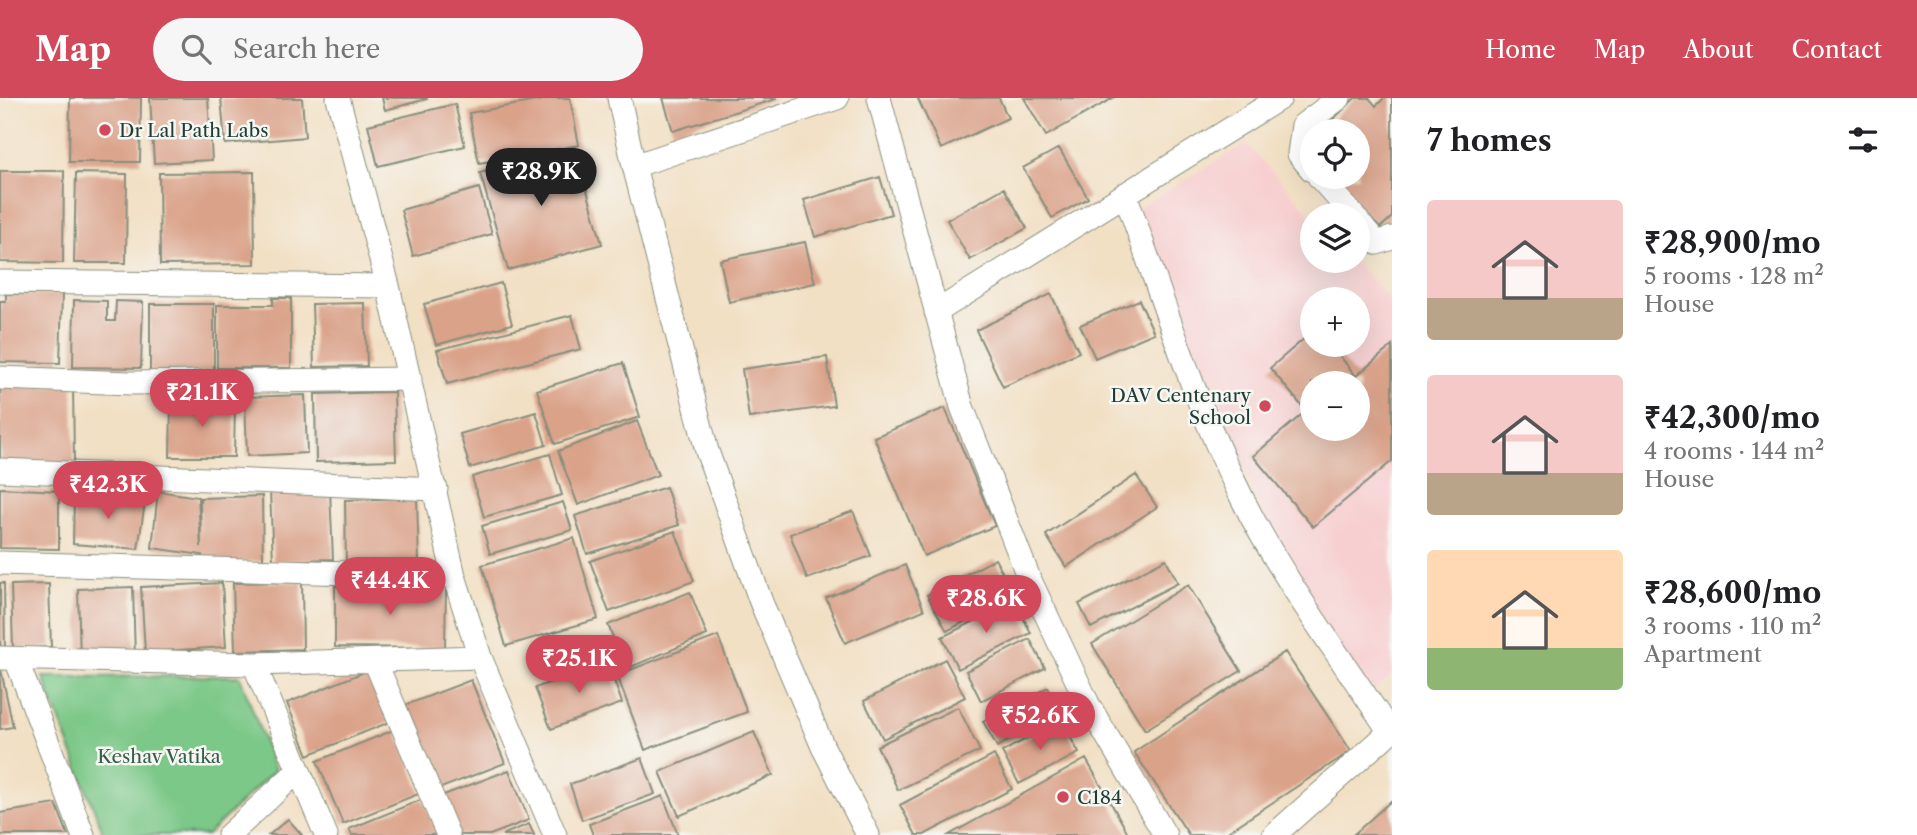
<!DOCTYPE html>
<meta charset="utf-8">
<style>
:root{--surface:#fff;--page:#f6f6f6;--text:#202124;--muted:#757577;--accent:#d1495b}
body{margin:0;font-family:"Libre Caslon Text",serif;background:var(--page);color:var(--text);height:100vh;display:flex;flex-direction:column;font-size:26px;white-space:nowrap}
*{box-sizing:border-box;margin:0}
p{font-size:23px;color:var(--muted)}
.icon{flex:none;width:38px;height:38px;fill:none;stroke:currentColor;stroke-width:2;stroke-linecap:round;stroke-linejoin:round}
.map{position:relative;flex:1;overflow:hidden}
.details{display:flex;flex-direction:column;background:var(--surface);width:525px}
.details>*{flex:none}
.tools{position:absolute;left:1300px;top:21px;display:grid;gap:14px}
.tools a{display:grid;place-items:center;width:70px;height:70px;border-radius:50%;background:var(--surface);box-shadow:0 7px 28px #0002;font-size:35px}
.price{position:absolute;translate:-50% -60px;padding:0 16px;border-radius:24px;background:var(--accent);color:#fff;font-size:23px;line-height:46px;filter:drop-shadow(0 2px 4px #0008)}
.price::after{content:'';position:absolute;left:50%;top:42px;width:21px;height:16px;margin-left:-10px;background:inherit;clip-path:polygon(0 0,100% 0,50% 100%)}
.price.on{background:#222;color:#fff}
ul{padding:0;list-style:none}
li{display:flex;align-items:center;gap:21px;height:175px;padding:0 35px}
li span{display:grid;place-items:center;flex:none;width:196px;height:140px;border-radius:7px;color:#555}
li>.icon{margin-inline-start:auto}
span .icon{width:84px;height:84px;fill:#fffc;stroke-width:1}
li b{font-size:30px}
h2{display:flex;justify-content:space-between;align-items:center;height:84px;padding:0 35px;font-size:30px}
header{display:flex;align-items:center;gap:42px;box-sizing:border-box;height:98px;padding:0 35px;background:var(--accent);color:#fff}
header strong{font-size:33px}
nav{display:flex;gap:38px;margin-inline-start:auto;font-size:24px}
.search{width:490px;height:63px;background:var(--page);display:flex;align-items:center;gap:18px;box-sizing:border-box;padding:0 24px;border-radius:38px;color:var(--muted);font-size:26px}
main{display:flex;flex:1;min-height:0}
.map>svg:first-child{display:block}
.built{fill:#f7cfd0;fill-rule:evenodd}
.green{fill:#7bc888;stroke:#4d825e;stroke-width:2}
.building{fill:#daa289;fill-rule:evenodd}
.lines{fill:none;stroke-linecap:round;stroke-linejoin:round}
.minor-casing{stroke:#888e7c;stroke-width:25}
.minor{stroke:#fff;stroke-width:23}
.poi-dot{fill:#d1495b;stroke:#f6f6f2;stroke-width:2.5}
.labels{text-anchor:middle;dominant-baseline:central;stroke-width:5;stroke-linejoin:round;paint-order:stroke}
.poi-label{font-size:19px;fill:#1f3d34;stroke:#f6f6f2;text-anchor:start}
.park-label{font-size:19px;fill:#366049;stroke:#f6f6f2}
</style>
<header>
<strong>Map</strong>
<div class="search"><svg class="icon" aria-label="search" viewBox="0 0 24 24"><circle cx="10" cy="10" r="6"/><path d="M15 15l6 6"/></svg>Search here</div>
<nav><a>Home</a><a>Map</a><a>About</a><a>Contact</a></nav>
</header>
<main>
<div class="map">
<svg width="1392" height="737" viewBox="0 0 1392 737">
<rect width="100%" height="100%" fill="#f6f6f2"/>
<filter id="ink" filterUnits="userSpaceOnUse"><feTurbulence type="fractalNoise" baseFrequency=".0143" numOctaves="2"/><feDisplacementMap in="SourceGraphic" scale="14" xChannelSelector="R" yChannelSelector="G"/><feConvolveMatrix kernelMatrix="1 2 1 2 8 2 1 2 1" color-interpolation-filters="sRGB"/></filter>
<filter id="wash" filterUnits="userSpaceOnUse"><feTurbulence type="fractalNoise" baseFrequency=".00686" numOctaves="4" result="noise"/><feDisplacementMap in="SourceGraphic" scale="28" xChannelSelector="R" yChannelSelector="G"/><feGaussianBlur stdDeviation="1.57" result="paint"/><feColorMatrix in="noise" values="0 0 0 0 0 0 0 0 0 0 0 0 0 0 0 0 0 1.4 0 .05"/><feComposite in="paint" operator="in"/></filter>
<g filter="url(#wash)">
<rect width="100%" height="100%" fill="#f2e0c5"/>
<path class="built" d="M1246,45L1312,118V163H1354L1392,204V576L1368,598L1267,427L1136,112ZM1312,201H1358V247H1312ZM1312,285H1358V331H1312Z"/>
<path class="green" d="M240,578L275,672L207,737H104L43,579Z"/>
<g id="blocks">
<path class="building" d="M70,0H141L140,64H69Z
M150,0H208L212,62L154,65Z
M221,0H302L305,39L225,46Z
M382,0H426L427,1L385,12Z
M553,0H570L579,47L479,65L469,15Z
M663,0H776V1L673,33Z
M920,0H999L1008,20L941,51L918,1Z
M1024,0H1113L1046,38Z
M1355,0H1369L1376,8L1384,0H1392V119L1380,130L1329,79H1358V33H1321Z
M455,6L465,48L378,68L368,27Z
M575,49L602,146L508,172L480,75Z
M1059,50L1088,100L1052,120L1023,70Z
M0,73H64L63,165L0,164Z
M254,74L255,166L160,167L159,75Z
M76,75L127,76L126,165H74Z
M880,79L891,116L815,139L804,102Z
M479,90L492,136L413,158L401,112Z
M1004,90L1027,130L970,162L947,122Z
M805,144L815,185L729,204L720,162Z
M501,185L512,226L436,247L424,206Z
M6,196H62L60,265L0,264V203H6Z
M1051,196L1079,254L1003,289L976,232Z
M273,200H291V270H217V207H273Z
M74,202L107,203V223H115L116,203L143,204L141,270L73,269Z
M1139,202L1154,235L1095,260L1080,227Z
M365,205L367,268L314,269L312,206Z
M150,206H214V274H150Z
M572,217L581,251L447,286L437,252Z
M1312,234V247H1339L1334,251L1356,278L1392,248V363L1313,429L1253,358L1306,313L1270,270ZM1312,285H1358V331H1312Z
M827,259L834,308L749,320L742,271Z
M623,265L640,319L555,346L537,292Z
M73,287L74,364L0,365V288Z
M394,294L396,362L316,364L315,296Z
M305,297L307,355L247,358L245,299Z
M171,303L235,304L234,359H170Z
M945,310L995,428L924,458L874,339Z
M536,314L546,347L470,370L460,336Z
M637,323L658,377L578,407L558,353Z
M550,356L562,397L484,419L472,379Z
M1136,377L1157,409L1066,469L1046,437Z
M666,389L679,427L587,456L575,418Z
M0,390L59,393V451L0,450Z
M330,392L333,461L273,463L270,394Z
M158,393L198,399L201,449L200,400L262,398L263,463L202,465V457L152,450Z
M74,398H146L138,451L73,446Z
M417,400L419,466L346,468L345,402Z
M563,404L572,432L490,456L482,428Z
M853,413L871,458L807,481L790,436Z
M675,433L694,483L609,514L590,463Z
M574,440L598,521L506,548L482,467Z
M995,461L1015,497L947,533L927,497Z
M1166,461L1178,485L1091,530L1079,506Z
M905,467L924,512L845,545L826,500Z
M302,484L303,551L235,553L233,485Z
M0,485H4L5,551H0Z
M222,485L226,549L145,554L141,489Z
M49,486L51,549L13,551L11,487Z
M1188,487L1241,573L1145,632L1092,546Z
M335,488L446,489L445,550L335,549Z
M133,489L135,560L80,562L78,491Z
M690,494L707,537L626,571L608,527Z
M1015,503L1031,535L958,571L942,539Z
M718,538L747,614L645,652L617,577Z
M1030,541L1045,570L981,603L966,573Z
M1285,554L1351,653L1223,737H1189L1134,654Z
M945,561L965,599L883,641L864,603Z
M607,563L622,605L551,631L535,590Z
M0,567L13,629L0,631Z
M369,572L390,624L308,657L287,605Z
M471,582L505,665L436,692L403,608Z
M1048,589L1061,615L997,649L983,623Z
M958,609L980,653L898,692L877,648Z
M1061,622L1079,655L1019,686L1002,654Z
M396,631L421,695L343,726L317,663Z
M754,634L773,677L679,718L660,674Z
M994,657L1012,691L924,737H916L900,707Z
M642,660L655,696L582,722L570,686Z
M1086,661L1129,737H949Z
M509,672L529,722L490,737H457L441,698Z
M663,698L678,737H593L589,726Z
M423,701L438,737H352L349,731Z
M1392,702V737H1353Z
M56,706L68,737H0V715Z
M288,721L302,737H269Z
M529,726L534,737H502Z"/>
</g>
</g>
<g filter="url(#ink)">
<use href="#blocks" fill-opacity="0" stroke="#888e7c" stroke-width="2"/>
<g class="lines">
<defs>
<path id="minor" d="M338,0L388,188L454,478L480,559L555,737
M619,0L634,68L707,353L761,504L823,649L868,737
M879,0L962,309L1028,478L1088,606L1165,737
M634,68L837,0
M1312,72L1299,56L1303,27L1339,0
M1319,79L1353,117
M1125,96C1162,198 1193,303 1242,400C1281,479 1341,560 1390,634
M1358,123L1377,145L1392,140
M0,184L388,188
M936,214L1280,0
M0,280L131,285L410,281
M0,372L436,391
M0,465L454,478
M0,560L254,566L480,559
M16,561L83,737
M375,563L448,737
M254,566L326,737
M229,737L299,672
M1274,737L1392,632"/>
</defs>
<use href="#minor" class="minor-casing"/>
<use href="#minor" class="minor"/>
</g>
</g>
<g class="poi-dot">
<circle cx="105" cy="32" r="7"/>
<circle cx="1265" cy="308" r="7"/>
<circle cx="1063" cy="699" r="7"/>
</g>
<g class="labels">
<g class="poi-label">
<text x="119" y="32">Dr Lal Path Labs</text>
<text x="1251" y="297" text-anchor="end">DAV Centenary<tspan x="1251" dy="22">School</tspan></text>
<text x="1077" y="699">C184</text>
</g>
<g class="park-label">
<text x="159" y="658">Keshav Vatika</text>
</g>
</g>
</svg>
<div class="tools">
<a><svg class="icon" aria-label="locate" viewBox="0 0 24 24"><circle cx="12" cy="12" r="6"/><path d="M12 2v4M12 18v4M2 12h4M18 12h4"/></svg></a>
<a><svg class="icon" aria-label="layers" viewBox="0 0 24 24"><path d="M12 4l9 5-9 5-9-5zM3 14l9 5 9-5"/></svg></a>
<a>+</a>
<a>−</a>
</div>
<b class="price on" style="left:541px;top:110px">₹28.9K</b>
<b class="price" style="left:202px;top:331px">₹21.1K</b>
<b class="price" style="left:108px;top:423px">₹42.3K</b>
<b class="price" style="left:390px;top:519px">₹44.4K</b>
<b class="price" style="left:986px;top:537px">₹28.6K</b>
<b class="price" style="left:579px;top:597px">₹25.1K</b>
<b class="price" style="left:1040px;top:654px">₹52.6K</b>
</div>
<section class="details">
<h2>7 homes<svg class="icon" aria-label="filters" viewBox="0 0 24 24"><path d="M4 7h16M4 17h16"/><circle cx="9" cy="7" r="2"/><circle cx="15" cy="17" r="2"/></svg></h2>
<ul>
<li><span style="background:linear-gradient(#f6c9c9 70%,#b9a48a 0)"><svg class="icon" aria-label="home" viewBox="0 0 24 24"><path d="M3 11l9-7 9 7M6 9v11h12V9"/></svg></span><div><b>₹28,900/mo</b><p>5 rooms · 128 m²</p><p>House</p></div></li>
<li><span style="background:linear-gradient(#f6c9c9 70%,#b9a48a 0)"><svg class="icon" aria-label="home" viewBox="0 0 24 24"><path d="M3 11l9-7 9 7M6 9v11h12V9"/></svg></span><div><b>₹42,300/mo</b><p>4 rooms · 144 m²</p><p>House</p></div></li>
<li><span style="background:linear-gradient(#ffd9b3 70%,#8fb573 0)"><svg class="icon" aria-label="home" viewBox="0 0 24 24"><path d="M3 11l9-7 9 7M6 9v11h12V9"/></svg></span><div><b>₹28,600/mo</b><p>3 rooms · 110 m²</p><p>Apartment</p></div></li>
</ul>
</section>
</main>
